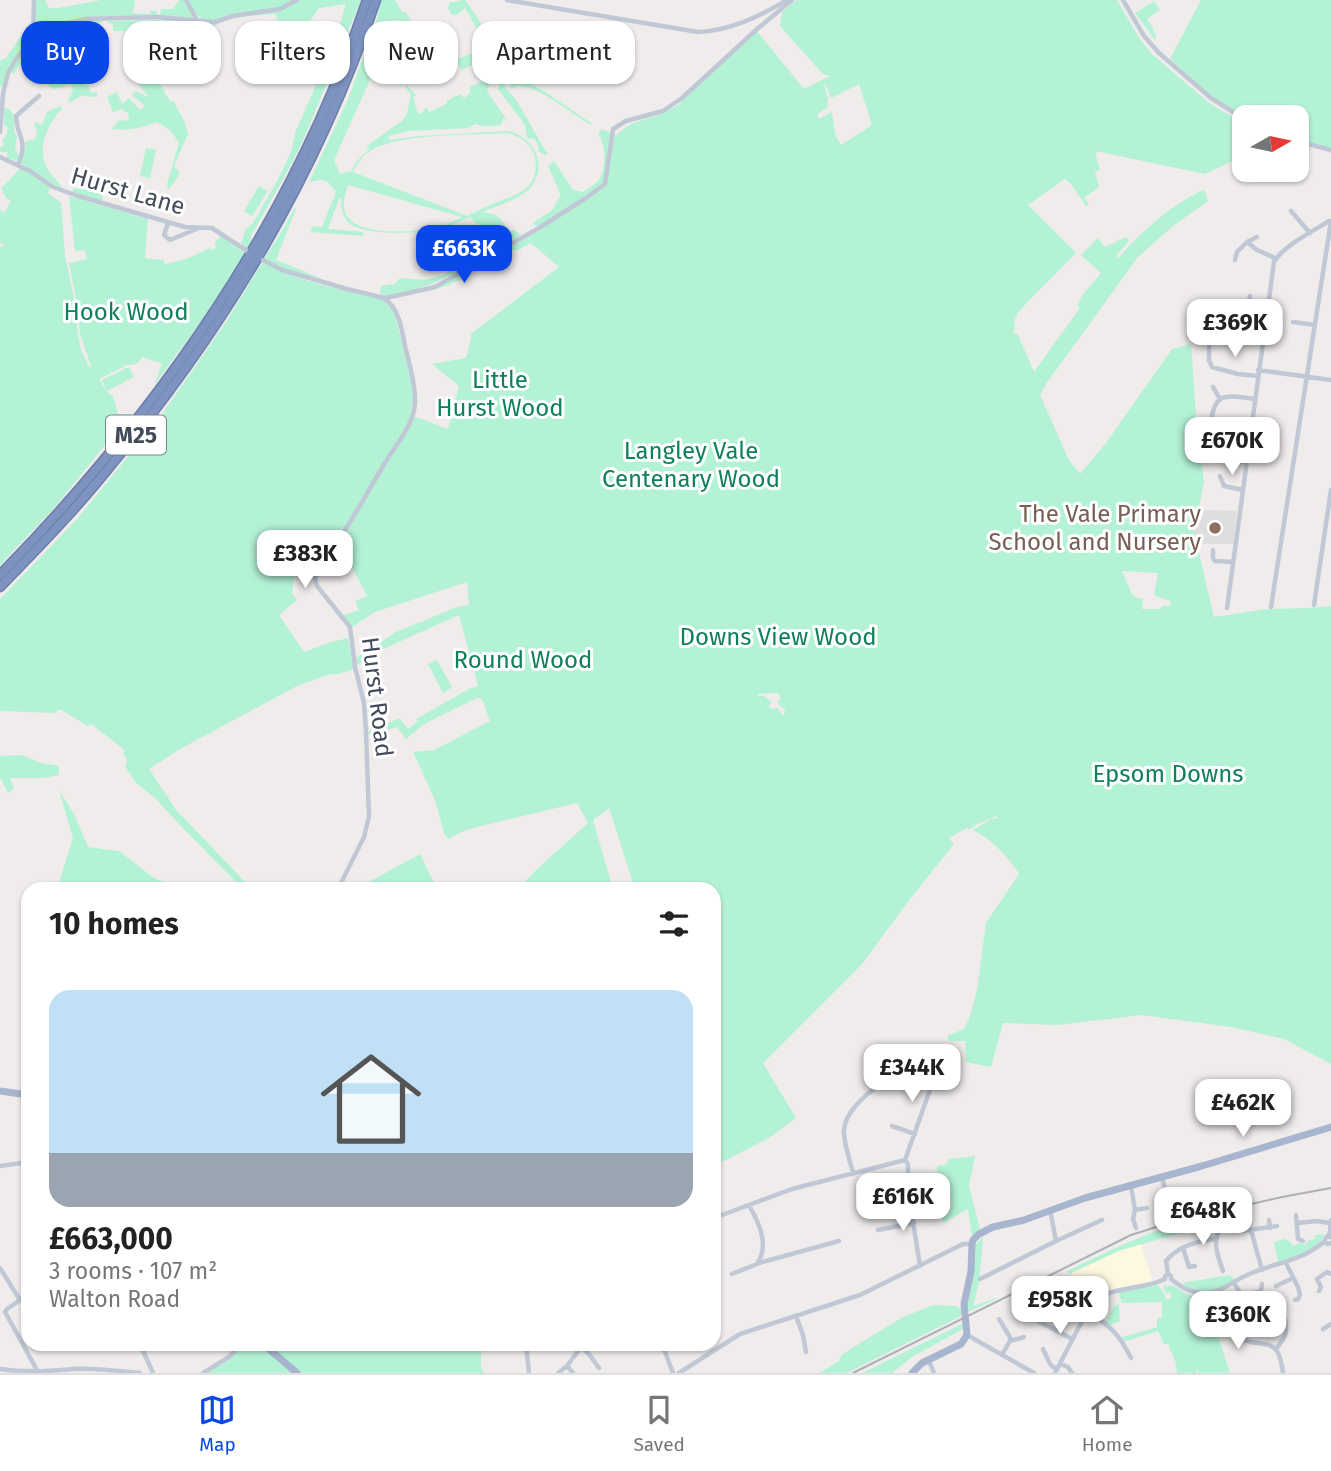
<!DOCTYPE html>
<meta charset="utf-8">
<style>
:root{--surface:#fff;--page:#f2f2f2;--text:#222;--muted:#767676;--line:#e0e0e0;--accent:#0a47ea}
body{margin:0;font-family:"Fira Sans",sans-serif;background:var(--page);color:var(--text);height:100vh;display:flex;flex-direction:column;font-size:26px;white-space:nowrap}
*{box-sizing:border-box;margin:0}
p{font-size:23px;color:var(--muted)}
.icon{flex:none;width:38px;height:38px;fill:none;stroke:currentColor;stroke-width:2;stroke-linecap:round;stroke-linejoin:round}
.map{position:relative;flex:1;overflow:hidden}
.side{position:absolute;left:21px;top:882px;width:700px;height:469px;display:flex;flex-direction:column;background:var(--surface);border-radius:21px;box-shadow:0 2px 5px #0004}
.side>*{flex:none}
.hud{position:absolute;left:21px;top:21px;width:700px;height:63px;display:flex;gap:14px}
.needle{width:46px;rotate:81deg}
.tools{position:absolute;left:1232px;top:105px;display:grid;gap:14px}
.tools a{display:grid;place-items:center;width:77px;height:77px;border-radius:14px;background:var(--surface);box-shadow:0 2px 5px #0004;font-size:35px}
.price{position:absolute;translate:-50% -60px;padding:0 16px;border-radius:14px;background:#fff;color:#222;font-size:23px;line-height:46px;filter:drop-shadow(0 2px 4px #0008)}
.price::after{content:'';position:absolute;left:50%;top:42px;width:21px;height:16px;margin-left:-10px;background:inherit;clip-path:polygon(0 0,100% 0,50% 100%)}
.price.on{background:var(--accent);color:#fff}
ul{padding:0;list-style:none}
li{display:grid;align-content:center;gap:14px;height:371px;padding:0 28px}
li+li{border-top:2px solid var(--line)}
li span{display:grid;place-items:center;height:217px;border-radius:21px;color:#555}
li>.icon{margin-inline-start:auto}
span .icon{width:126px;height:126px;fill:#fffc;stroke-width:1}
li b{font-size:30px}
h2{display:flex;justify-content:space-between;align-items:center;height:84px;padding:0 28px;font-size:30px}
.chip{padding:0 24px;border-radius:21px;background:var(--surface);box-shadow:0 2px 5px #0004;font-size:24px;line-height:63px}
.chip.on{background:var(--accent);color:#fff}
.menu{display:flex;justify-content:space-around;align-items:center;height:98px;border-top:2px solid var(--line);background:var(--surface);font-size:19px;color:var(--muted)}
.menu a{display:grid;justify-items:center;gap:4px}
.menu .on{color:var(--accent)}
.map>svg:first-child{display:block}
.commercial{fill:#fdf9e1}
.education{fill:#e0dddd}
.green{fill:#b4f2d6;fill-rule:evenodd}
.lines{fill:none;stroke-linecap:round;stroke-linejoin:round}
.highway-casing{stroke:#6a7eab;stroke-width:11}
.minor{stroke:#c0c8d5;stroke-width:4.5}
.major{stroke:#a8b5ce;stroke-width:7}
.highway{stroke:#7e93c0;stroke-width:8}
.rail{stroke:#adafb7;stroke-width:2}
.education-dot{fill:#8d6e63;stroke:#fff;stroke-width:2.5}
.labels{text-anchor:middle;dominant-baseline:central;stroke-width:6;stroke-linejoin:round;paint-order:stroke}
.shield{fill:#fff;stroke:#7b818c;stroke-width:2}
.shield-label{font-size:23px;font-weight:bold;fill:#434b5a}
.street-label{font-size:24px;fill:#434b5a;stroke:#fff}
.park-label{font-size:24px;fill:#0f805a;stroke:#fff}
.education-label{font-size:24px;fill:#785e54;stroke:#fff;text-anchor:end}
</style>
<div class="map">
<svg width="1331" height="1373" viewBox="0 0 1331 1373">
<rect width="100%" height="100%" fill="#efeceb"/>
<path class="commercial" d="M1141,1244L1153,1281L1103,1291L1092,1296L1083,1304L1071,1273L1121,1250Z"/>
<path class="education" d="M1199,510L1237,511L1233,544H1197L1194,531Z"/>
<path class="green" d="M36,0H45L49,8H58L101,0H134L135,5L132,13L149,14L151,11H156L157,14L155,16L85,17L73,20L37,34L35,33Z
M179,0H361L305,136L292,163L251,236V247L249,250L241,244L245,230L253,223L277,181L291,152L295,133L335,41L346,4L319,8L306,27L278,23L276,14C258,15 237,16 220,23C213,26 210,33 202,36L200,28L204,24V20L196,14L192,18L160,15L161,9H173Z
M381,0H395L402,12H406L421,38L430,42L444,65L472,53L476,58L490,52C495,57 502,62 499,69L496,68L495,64H490L487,61L483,63L482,60L462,70L457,62L448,68L444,69V75L441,76L430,71V67L436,66L435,61L431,62L426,58L425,60H422V54L426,51L425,49L417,51L399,20H395L390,36L401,43L389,67L378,62L334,160L340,174L347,172L350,173L357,161L369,149L367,146L403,120L407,113L411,95L405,86L407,85L416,95L413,98L418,114L424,111V109L427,108L429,112L447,104L446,101L460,94L464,98L470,93V87L486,80L490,86L487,89L488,93L510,124L505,118L502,120V124C493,127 484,127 476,124L468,128L408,131L389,136L388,140L419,136L509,131C536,138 550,170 527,191C515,201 496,206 482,212L497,215L510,231L514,230L521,235C487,254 419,300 380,295L381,286L395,284L400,278L424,280L445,275L449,270L470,260L503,239L510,237V231L493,232V226C482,226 476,226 470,217C460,221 450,226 439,229C420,234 364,236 349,223C342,216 341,208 341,198L339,199L328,229L363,232V236L311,232L312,226L322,227L336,192L328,182L321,180L309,182L347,102L377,19ZM508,133C521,137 532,144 535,158C541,189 514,196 492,204C483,208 475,212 467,216L353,172C357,164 362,156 370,151C397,133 474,135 508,133ZM348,185L462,217C456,220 449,224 442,226C420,233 354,238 345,212C342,203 345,194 348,185Z
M460,0H465L483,26L485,34L480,35L465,8L457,15H452L448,8L450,2H458Z
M796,0H1117L1140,39L1152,54L1208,102L1244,124V156L1205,174L1095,151L1100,170L1095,172L1099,187L1084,198L1089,204L1086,206L1071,184L1065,179L1028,205L1076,253L1019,311L1014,321L1015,330L1012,332L1018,335L1034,372L1080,308L1077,306L1084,293L1101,273L1081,255L1098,238L1105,247L1126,237L1129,241L1117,255L1118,259C1138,234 1174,202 1204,190L1208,201L1174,225L1138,257L1046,384L1040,395L1069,460L1080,474L1106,443L1172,349L1191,344L1197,430L1204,482L1194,531L1214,617C1233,615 1251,610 1270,609C1290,608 1310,609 1331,606V1064L1284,1039L1231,1027L1142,1015L1057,1025L1003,1023L991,1067L966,1062L965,1041H949L947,1036L964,1029L969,1019L977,990L986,923L1019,874C1008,856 992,840 973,830L991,819L998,818L997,816L979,823L970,829L967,828L949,838L954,844L910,899L862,964L763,1063L796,1118L769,1138L714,1166V889H635L609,808L593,820L613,889H518L537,869L588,823L577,803L473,828L461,832L448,839L444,833L435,800L413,752L434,750L490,721L482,699L477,698L424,724L406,739L397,727L369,735L368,732L397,719H400L408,729L418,721L416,719L469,689L478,686L459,615L383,649L357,665L356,658L396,632L457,607L469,605L467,582L375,612L352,627L344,615L359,610L355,601L367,596L340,544L329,551L312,574L310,575L295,572L292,593L297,600L279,615L304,652L328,643L348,638L354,669L338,674H330L297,686L182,748L149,769L177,811L252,889H243L180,825L154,797L136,783L125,766L127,760L123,753L125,750L91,724L88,726L61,710H57V713L0,711V599L78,518L160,417L226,322L263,261C299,283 344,290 385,300L391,305L395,315L410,375L413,395L411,415L448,429L459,386L432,364L466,358L471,339V334L559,267L531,243L518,250L510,251L449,285L430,291L540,230L533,223C538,218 549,214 552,210C556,205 557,199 561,195L548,166L554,161L573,190L583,192C588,188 597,184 600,178C606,166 606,143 598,134L602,129L616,135L631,124L661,114L678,105L756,30L804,89L830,76L823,74L780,26L782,12ZM859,84L872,125L841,145L835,134L832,112L819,119L817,114L827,108L828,97L824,85H826L831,98ZM1122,571L1158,573L1154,595L1170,601L1171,606H1161V609H1142L1143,599L1133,596ZM775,693L779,694L781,699L778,701V704L785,710L784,715H782L778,708L771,709L769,705L772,703C768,699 764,694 758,696L757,694Z
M1201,0H1331V148L1297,139V117H1246L1226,107L1209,94L1170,59Z
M1154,1L1160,10L1147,19C1151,24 1157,34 1156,41L1135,13Z
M101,20L102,21L98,26H89L87,35L92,45L83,52L81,60L90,71L83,76L77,74L71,69L68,71L72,77H77L89,87L91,93L97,92V97C80,97 87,91 70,103L68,100L71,96L73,88L70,82L64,87L54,89L48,85L64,71L61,68L63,60L54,51L48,34L84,21Z
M164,20L188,21V23L175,24L171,28C161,29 155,33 144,31L143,39L135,40L132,31H113V24L108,23V21Z
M30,23V36L21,49L25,55L14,74L8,71L3,86L0,87V60L6,58Z
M175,32L188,39L186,41L189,46C183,55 177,60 166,63L162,58L155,62L147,54L138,55V50L152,43L153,37L161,35L165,40Z
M148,72L155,76L170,101L174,102L185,123L188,134L174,166L180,173C176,178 173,186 168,189L167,184L179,143L171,131L157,122C141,128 128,131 112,129L118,121L129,120L128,113L121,109L113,112L107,97L117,92L122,104L129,98L140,110L145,106L132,95L135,91L148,97L149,96L145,93L134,77Z
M518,79C533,81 569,109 585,119L591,123V125C572,115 531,78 512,88L510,87L511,81Z
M507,80L508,82L504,85C508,92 514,96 518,103C529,120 537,138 548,154L545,155L538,151V146L535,139L527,138L525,125L498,89L500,83Z
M60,106L62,109C47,124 35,151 49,171C53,178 59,182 63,189L56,186L17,161L7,158V152H0V148L4,145L2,141L7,134V126L4,125V109L8,108L14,115L13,117L14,119V131L17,137L15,148L19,156L21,152L26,149L25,142L35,139L37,131L34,124L37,122L42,125L47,112Z
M146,148L156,150L150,178L140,176Z
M20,168L31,173L51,187L48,193L61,203L65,255L75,303L78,336L81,350L89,367L91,366L80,334L77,303L69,263L87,259L85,250L75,251L69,196L148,219L145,258L163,260L165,264L186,259L210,248L211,250L216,248L215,243L220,236L246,253L200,323L154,385L162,364L143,357L136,364L127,365L101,378L100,381L107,392L113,396L118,414H130L55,507L0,565V247L4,246L2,243H0V209L4,213L11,201L5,197L1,187L5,185Z
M83,185L91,191L101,193L103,200L100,201L73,192V188L77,189Z
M259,186L268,191L252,216L244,211Z
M295,207L296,209L276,260L322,279L286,270L264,259L282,231Z
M129,367L134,377L107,391L102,380Z
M437,660L452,687L443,693L428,664Z
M22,755L40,763L59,766V775L45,778H10L14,789L8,793L0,777V756Z
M59,790L74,814L88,847L119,851L154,878L164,882L172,889H57L73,838Z
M420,854L437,889H356Z
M975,1156L969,1186L980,1229L972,1236L968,1209L943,1223L937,1193V1166L947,1164L948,1159Z
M1211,1216L1213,1224L1121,1250L1069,1274L1067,1271C1113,1249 1160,1225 1211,1216Z
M1324,1234L1318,1247L1279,1265L1274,1242L1285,1239L1291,1242L1292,1246L1299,1244V1242L1305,1245L1309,1240L1315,1239V1235Z
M983,1237L979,1283L973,1306L999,1297L996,1299L966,1313L975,1245Z
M1230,1275L1234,1279C1221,1291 1196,1296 1182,1283Z
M1157,1284L1164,1293L1166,1299H1171L1170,1292L1166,1293L1163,1286C1176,1284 1175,1288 1185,1293C1197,1299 1213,1297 1225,1293L1219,1339L1230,1373H1198L1199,1372L1196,1369L1197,1373H1177L1176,1363L1168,1344H1164L1158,1331L1123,1342L1120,1338L1157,1327V1318H1162V1302L1122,1303L1118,1292Z
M1119,1303L1120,1321L1109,1326L1105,1323L1114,1306Z
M933,1305L957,1306L961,1309V1316L847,1373H819L839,1361L841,1355L901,1318Z
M962,1324L963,1329L912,1357L892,1373H862Z
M243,1344H261L294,1373H207L229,1360Z
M266,1344H481V1368L485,1373H301Z"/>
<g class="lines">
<defs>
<path id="highway" d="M0,575C162,409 293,221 367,0
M0,587C37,549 74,511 107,470C225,328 317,175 376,0"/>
</defs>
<use href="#highway" class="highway-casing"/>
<path class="minor" d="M186,0L197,20
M507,0L698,32C730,31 760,16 787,0
M1123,0L1144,36L1159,53L1211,98L1244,119
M33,38L69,23L85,19L158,17L215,22L233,16L280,9L297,0
M0,132L3,94L8,73L16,59L33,38L34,0
M1297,141L1331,150
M0,157L30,171L53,187L78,196L185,227L212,228L247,251
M18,165C29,139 17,139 16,116L39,96
M1291,211L1310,233
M168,223L164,235L170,240L199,228
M1247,242L1257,237
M263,260L282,270L347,289L384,298L395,296L435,287L539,228L586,198L605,184L613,129L626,121L663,111L682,98L756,30L792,0
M1235,260L1237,252L1247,242L1257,250L1275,258
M1250,305L1267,307
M1248,315L1250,296
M1293,322L1315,325
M1246,333L1263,335
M1209,347V360L1212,367L1238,374L1258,376
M1258,370L1331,380
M1213,387L1220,399
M1210,429C1214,393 1221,394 1255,399
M1214,450L1216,459L1247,462
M1220,476L1224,486L1243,490
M1213,550V558L1215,561L1233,562
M1314,605L1331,490
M1271,607L1331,221
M1227,608L1274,262C1282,247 1313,231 1329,221L1331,222
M338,889L364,837L369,816L366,732L364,703L355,667L350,627L317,586L315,579C321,561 335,546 345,530C360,507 372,484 386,461C398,442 416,422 415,399C415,382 409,363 405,346C402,331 399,308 385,299
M892,1126L915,1134
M905,1160L942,1056
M0,1166L28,1162
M853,1173C850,1161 845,1147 844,1134C842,1113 872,1086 890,1081
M1162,1178L1167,1195L1171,1197L1188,1193L1190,1201
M1131,1186L1135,1210
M1296,1215L1298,1239L1303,1241
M714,1218L792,1189L905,1160L908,1164V1190L920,1266
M1269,1220L1270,1228
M1297,1223L1317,1221L1330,1223
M1136,1228L1133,1219L1135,1210L1147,1208
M1220,1229C1212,1242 1218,1257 1223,1271
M878,1230L914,1223
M1251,1230L1262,1270
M1242,1231L1277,1226
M1328,1236L1330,1232L1331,1220
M1056,1241L1102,1220
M1324,1242L1328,1244L1331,1243
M1183,1248L1189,1267L1195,1266
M759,1263L839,1241
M1286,1263L1298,1287L1300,1295L1298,1299L1295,1300
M0,1268L20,1300L7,1309L5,1312L38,1372
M732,1274L757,1264C770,1245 759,1223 749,1205
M1168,1274L1166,1261C1177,1247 1198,1241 1215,1239
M980,1279L1056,1241L1050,1210
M1234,1283L1242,1296
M1276,1286L1293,1278
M1073,1288L1083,1317
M1261,1291L1262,1284
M1319,1291L1321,1287L1317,1279L1327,1272L1331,1274
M1022,1297L1036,1320L1072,1339
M1096,1298L1091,1284L1100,1279
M20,1300L28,1291
M1240,1307L1242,1296L1261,1291L1266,1302
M1087,1312C1110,1325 1119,1334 1131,1358
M1263,1314H1241C1229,1356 1265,1334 1277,1351C1281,1357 1282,1366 1283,1373
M796,1316L803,1335L806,1352
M999,1319L1011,1339L1002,1355
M1323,1329L1331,1324
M967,1335L1034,1373
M1010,1341L1024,1337
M140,1344L153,1373
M526,1344L529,1373
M662,1344L673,1373
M581,1347L589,1354L599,1368
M1043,1349L1050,1364L1057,1370
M1276,1349C1285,1336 1288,1336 1285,1319
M929,1361L934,1373
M1060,1364L1068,1367L1072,1373
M567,1366L573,1373
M0,1369C27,1373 47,1371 73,1369C96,1368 118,1371 140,1373
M203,1373L229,1357L241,1344
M558,1373L567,1366L583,1344
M679,1373L740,1334L860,1295L963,1244H972
M1055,1373L1092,1302C1105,1288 1146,1289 1165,1279V1276L1168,1274L1171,1276V1279C1182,1288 1191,1293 1206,1293C1222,1292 1231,1282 1245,1276C1273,1262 1297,1264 1324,1242L1326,1237H1331"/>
<path class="major" d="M0,1091L28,1095
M263,1344L297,1373
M912,1373L922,1363L961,1344L967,1335L964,1304L971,1271L972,1244L973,1240L979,1234L993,1227L1024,1220L1085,1198L1202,1166L1331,1127"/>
<use href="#highway" class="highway"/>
<path class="rail" d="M853,1373L1131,1235L1185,1218L1234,1208L1282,1197L1331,1188"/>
</g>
<circle class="education-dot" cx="1215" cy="528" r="7"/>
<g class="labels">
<rect class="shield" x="106" y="415.5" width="60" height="39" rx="5"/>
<g class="shield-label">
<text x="136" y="435">M25</text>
</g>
<g class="street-label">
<text transform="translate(128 191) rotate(16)">Hurst Lane</text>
<text transform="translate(377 697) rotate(83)">Hurst Road</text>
</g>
<g class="park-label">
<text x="126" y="312">Hook Wood</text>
<text x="500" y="380">Little<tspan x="500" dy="28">Hurst Wood</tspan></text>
<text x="691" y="451">Langley Vale<tspan x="691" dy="28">Centenary Wood</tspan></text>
<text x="778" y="637">Downs View Wood</text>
<text x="523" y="660">Round Wood</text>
<text x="1168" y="774">Epsom Downs</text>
</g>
<g class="education-label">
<text x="1201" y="514">The Vale Primary<tspan x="1201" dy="28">School and Nursery</tspan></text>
</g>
</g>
</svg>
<div class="tools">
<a><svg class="needle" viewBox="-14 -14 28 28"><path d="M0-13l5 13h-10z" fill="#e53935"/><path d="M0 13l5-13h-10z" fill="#767676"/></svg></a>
</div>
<b class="price on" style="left:464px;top:285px">£663K</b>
<b class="price" style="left:1235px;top:359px">£369K</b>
<b class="price" style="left:1232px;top:477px">£670K</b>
<b class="price" style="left:305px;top:590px">£383K</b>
<b class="price" style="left:912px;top:1104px">£344K</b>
<b class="price" style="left:1243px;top:1139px">£462K</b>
<b class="price" style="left:903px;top:1233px">£616K</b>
<b class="price" style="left:1203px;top:1247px">£648K</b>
<b class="price" style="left:1060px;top:1336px">£958K</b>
<b class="price" style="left:1238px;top:1351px">£360K</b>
<div class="hud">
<a class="chip on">Buy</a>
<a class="chip">Rent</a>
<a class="chip">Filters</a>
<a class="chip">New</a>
<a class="chip">Apartment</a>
</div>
<section class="side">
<h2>10 homes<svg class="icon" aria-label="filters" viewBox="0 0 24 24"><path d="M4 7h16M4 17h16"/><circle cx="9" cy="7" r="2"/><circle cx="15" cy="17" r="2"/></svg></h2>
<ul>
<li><span style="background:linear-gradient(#bfe0f5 75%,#9aa5b1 0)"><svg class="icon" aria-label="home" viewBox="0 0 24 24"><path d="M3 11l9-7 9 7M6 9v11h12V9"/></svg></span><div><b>£663,000</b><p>3 rooms · 107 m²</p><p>Walton Road</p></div></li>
</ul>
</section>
</div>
<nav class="menu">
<a class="on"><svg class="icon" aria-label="map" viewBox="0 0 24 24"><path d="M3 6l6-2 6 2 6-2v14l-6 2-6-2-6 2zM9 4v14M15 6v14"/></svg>Map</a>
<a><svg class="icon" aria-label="saved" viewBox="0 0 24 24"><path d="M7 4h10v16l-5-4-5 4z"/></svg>Saved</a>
<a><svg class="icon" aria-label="home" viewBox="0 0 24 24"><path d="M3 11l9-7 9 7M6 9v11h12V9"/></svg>Home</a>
</nav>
